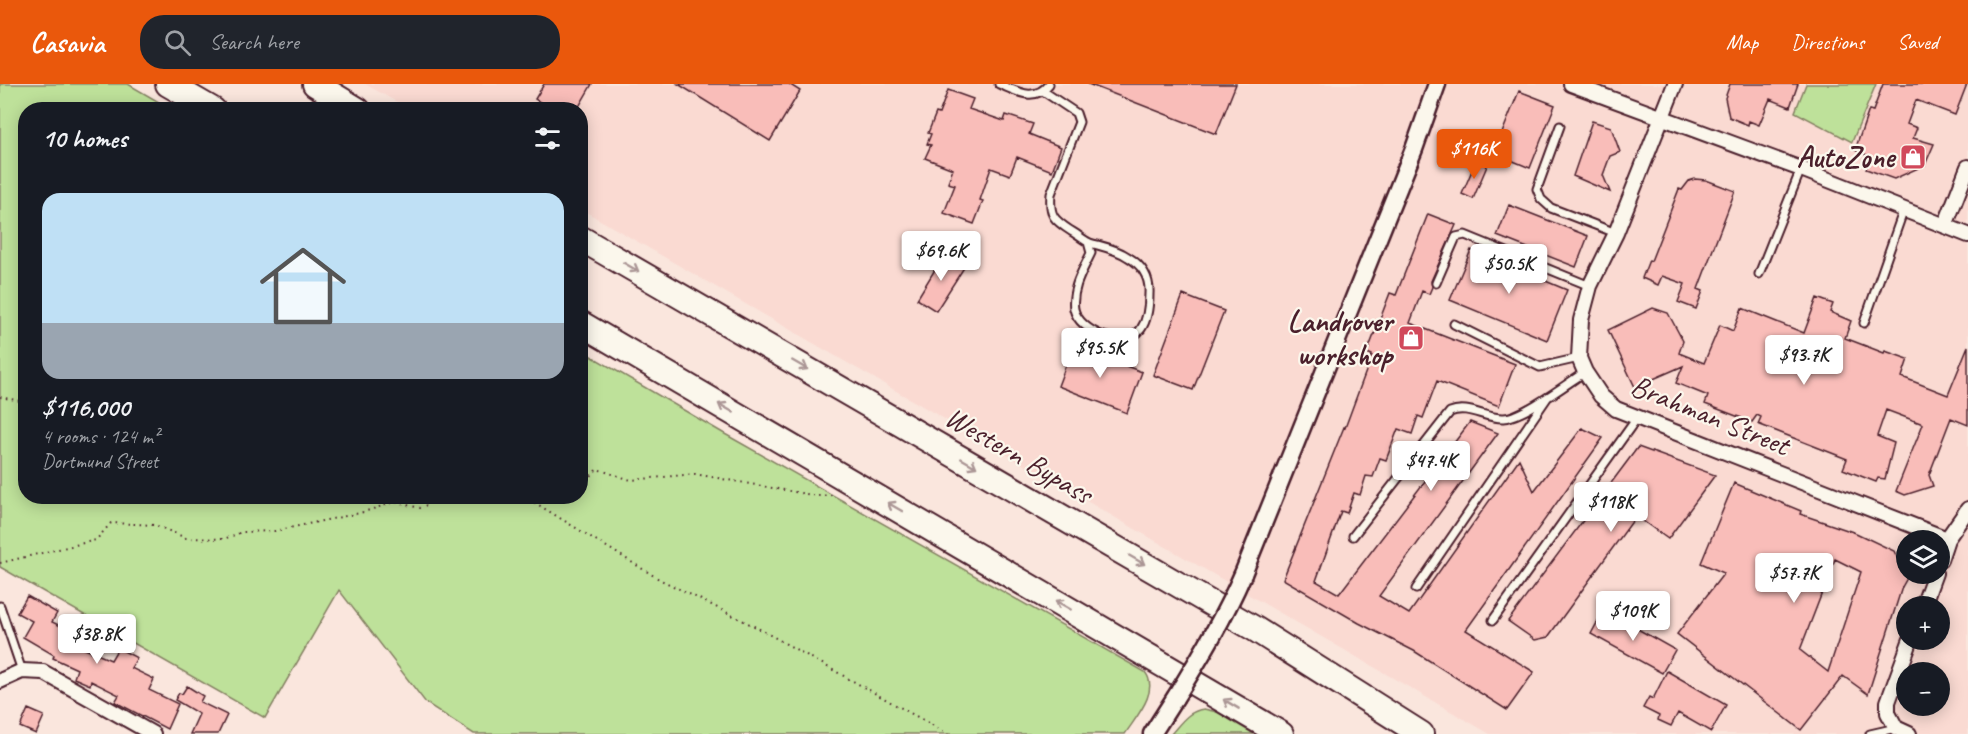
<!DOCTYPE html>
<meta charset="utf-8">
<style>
:root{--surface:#171b24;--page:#20242c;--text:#f1f3f6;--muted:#9ea1a6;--line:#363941;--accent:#ea580c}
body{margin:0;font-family:Caveat,sans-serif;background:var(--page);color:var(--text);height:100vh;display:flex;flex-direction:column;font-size:22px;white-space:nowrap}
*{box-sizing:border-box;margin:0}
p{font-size:20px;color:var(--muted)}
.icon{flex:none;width:33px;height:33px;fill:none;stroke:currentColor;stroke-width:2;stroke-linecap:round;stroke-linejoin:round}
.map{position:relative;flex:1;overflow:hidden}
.sheet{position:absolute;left:18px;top:18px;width:570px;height:402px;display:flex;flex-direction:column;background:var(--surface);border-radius:24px;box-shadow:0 3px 15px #0003}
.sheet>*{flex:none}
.buttons{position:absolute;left:1896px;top:446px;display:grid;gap:12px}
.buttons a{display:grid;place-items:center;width:54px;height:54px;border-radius:50%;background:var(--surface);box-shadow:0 3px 15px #0003;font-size:30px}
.price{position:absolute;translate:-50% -51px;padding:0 14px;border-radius:6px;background:#fff;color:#222;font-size:20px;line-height:39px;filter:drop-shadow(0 2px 3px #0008)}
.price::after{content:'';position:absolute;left:50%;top:36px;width:18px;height:14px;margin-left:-9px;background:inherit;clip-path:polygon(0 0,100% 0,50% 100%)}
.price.selected{background:var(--accent);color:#fff}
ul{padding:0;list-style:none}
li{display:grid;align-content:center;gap:12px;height:318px;padding:0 24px}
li+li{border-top:2px solid var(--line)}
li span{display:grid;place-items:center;height:186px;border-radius:18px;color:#555}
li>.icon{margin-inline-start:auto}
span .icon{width:108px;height:108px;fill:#fffc;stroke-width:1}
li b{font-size:26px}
h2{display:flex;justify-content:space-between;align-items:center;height:72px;padding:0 24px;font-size:26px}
header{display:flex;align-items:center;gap:36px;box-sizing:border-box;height:84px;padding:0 30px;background:var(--accent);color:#fff}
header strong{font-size:28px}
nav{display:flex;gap:33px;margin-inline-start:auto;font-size:21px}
.search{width:420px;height:54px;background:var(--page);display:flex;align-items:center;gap:15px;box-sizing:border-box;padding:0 21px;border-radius:24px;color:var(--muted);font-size:22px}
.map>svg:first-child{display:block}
.built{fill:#fadad2;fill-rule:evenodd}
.green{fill:#bee19a;stroke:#848062;stroke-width:1.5}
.building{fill:#f9bdb9;stroke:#4a1f2b;stroke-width:1.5;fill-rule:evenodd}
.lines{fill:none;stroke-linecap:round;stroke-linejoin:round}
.service-casing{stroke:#4a1f2b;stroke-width:11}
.minor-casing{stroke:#4a1f2b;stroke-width:18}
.tertiary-casing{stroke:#4a1f2b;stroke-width:21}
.motorway-casing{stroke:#4a1f2b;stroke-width:28}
.path{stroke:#4a1f2b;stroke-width:2;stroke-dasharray:1.5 4.5;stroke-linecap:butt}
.service{stroke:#fbf7ec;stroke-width:7}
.minor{stroke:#fbf7ec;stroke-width:14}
.tertiary{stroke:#fbf7ec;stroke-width:16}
.motorway{stroke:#fbf7ec;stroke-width:24}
.tertiary-bridge-casing{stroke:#4a1f2b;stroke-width:21;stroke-linecap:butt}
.tertiary-bridge{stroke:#fbf7ec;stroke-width:16}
.oneway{stroke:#ab9695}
.labels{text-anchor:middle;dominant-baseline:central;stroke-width:4.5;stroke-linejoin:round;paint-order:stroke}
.poi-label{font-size:30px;font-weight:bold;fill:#4a1f2b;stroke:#fbf7ec;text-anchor:end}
.street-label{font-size:30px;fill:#4a1f2b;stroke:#fbf7ec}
</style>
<header>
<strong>Casavia</strong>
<div class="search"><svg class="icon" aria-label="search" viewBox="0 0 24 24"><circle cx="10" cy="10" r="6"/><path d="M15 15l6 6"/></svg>Search here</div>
<nav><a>Map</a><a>Directions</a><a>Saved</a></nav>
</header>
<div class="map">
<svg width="1968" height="650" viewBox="0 0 1968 650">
<rect width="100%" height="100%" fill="#fae6dd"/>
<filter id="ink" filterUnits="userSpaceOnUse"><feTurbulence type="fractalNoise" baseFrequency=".0167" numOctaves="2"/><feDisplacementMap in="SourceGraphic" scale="12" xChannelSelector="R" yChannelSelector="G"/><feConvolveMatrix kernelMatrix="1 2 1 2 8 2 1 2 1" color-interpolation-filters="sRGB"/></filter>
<g filter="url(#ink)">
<path class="built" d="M365,0H1968V650H1490L581,125L580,26L409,25ZM1906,456H1940V489H1906ZM1906,522H1940V555H1906ZM1906,588H1940V621H1906Z"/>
<path class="green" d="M0,0H128L171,25L26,26V412H580L581,266L723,349L1145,588C1160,607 1136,633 1125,650H474L426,619L339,506L265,634L0,483Z
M1806,0H1876L1852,58L1795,28Z
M1204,625L1217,628L1254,650H1171C1181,639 1188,627 1204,625Z"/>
<path class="building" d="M544,0H592L577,26H552L535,15Z
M678,0H789L800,7L770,57Z
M1088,0H1236L1216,50Z
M1730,0H1798L1790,23L1770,15L1759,41L1749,37L1748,41L1729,33L1725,14Z
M1883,0H1967L1955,31L1916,16L1907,40L1917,44L1913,54L1934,60L1925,81L1894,95L1866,85L1871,73L1855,66L1869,26L1873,27Z
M948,6L973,15L969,25L1004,37L1006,31L1033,40L1029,50L1061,63L1052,87L1017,73L1010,91L991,84L980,116L983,117L974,140L944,129L955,101L948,99L953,85L925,74L931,61L927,60L931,50L928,49L936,29L939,30Z
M1519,7L1555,21L1530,84L1494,69Z
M1592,37L1611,43L1620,68L1610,72L1603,91L1610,108L1573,92Z
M1476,77L1487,82L1473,115L1462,110Z
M1695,95L1706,96L1735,107L1698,205L1703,207L1696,225L1678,218L1685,200L1662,192L1658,201L1642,194L1649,176L1651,177L1679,105L1682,106L1689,97Z
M1509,121L1588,152L1576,183L1497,152Z
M1428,130L1456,141L1431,197L1432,203L1429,210L1422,207L1410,239L1515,280L1499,322L1437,297L1423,334L1418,332L1412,350L1398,345L1386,376L1380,374L1373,393L1366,392L1360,411L1354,409L1347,429L1341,427L1316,497L1339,510L1470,338L1498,349L1379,512L1409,530L1519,375L1534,407L1582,344L1603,354L1466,546L1534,588L1507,626L1414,567L1359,539L1283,495L1344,343L1345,344L1372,271L1367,269L1390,209L1396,211Z
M1471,166L1567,206L1547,256L1450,216Z
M945,169L965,182L936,227L917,215Z
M1183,211L1224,227L1193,306L1153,291Z
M1817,214L1833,220L1830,228L1851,237L1845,254L1884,269L1885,267L1908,275L1902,293L1948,311L1968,262V341L1951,334L1929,391L1933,402L1905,411L1896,407L1923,340L1886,326L1877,352L1894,359L1885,395L1878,394L1876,398L1843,385L1847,375L1758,340L1761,333L1757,331L1752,338L1705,320L1708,312L1676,299L1683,282L1635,303L1608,246L1653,224L1668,229L1683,257L1679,269L1704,279L1720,241L1733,247L1742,224L1804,249Z
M1073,262L1142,288L1127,329L1058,302Z
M1638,363L1715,391L1668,455L1636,432L1548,553L1535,556L1508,537Z
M1734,399L1801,427L1800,430L1856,449L1894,467L1907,494L1902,503L1868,610L1843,592L1801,646L1677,550L1724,489L1701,479ZM1835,475L1861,488L1828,588L1800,566Z
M27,512L57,529L52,538L82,552L78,562L111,576L118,564L137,574L131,584L154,595L149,606L178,620L167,645L115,618L119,611L91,597L90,601L74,594L77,585L53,574L54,571L23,553L32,537L17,529Z
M1604,526L1675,566L1662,589L1591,550Z
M1667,587L1726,621L1711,648L1678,629L1671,642L1658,636L1659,632L1643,624L1649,613L1653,615Z
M187,602L203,612L200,618L227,631L218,650H190L199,630L175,616L179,609L182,610Z
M28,625L44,632L36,650L20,643Z"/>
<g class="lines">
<defs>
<path id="service" d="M999,0C1017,7 1034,19 1049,0
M1043,7L1076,29L1079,38L1051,110C1049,132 1054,136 1071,147C1077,150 1083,156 1090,159C1104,163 1116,165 1128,173C1142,181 1150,194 1149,210C1149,222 1148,235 1141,245C1125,267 1079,248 1074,225C1071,205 1083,186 1091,169L1088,158
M1560,42L1537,105L1541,115L1551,124L1616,149
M1759,190L1801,85
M1436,199L1456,153L1465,151L1590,202
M1864,239L1904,125
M1454,240L1540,283L1579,274
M1353,452L1450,328C1468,320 1485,335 1504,334C1523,333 1568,299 1585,288
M1416,505L1547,314
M0,522L22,587
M1493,536L1637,334
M1870,650L1896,644"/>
<path id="minor" d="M1571,0L1801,85L1968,151
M1675,0L1616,149L1590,202L1581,236L1579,274L1585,288L1601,312L1616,325L1947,455
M1945,142L1968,83
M1940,476L1947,455L1968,425
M1923,522L1935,489
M0,597L22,587L43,588L153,650
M1909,650L1896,644L1888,629V618L1911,555"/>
<path id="tertiary" d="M1243,490L1414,65L1437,0
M1152,650L1175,614"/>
<path id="motorway" d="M168,0L213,26
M315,0L358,26
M580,154L1255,545L1421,650
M580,239L1281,650"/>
</defs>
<use href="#service" class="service-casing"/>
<use href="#minor" class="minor-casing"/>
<use href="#tertiary" class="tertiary-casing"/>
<use href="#motorway" class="motorway-casing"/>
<path class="path" d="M0,313L26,318
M580,396L591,392L597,385L631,396L695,390L817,412L833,411
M524,412L659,495L754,542L948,650
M0,479L96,456L111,439L155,441L186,454L224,455L242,448L275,447L360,429L395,418L420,424L446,412"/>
<use href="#service" class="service"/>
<use href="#minor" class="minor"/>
<use href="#tertiary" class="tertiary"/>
<use href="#motorway" class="motorway"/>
<defs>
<path id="tertiary-bridge" d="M1175,614C1200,574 1224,534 1243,490"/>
</defs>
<use href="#tertiary-bridge" class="tertiary-bridge-casing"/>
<use href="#tertiary-bridge" class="tertiary-bridge"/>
</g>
<defs><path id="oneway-shaft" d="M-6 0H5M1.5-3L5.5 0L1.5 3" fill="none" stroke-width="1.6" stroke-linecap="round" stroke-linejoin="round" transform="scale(1.5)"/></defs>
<g class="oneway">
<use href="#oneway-shaft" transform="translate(631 183) rotate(30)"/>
<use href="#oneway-shaft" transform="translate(800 281) rotate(30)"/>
<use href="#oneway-shaft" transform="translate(726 324) rotate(-150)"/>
<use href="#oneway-shaft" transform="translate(969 379) rotate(30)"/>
<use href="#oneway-shaft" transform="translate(895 423) rotate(-150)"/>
<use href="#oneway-shaft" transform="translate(1137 476) rotate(30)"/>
<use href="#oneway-shaft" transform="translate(1063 521) rotate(-150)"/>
<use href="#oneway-shaft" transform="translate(1231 620) rotate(-149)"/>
</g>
</g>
<defs>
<symbol id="shop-square" viewBox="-11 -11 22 22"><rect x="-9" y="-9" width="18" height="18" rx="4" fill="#d1495b" stroke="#fbf7ec"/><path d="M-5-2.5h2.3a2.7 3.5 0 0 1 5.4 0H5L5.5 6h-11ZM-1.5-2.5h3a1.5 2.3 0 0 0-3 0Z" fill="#fff"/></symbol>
</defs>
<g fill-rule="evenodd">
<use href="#shop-square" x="1898" y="58" width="30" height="30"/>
<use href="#shop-square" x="1396" y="239" width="30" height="30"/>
</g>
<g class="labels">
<g class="poi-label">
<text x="1894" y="73">AutoZone</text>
<text x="1392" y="237">Landrover<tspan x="1392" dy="34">workshop</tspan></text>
</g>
<g class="street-label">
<text transform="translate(1710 331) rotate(22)">Brahman Street</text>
<text transform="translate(1019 371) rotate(30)">Western Bypass</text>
</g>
</g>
</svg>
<div class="buttons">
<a><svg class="icon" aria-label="layers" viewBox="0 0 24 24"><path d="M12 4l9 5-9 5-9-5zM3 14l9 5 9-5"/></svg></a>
<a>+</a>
<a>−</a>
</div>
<b class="price selected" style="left:1474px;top:96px">$116K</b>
<b class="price" style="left:941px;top:198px">$69.6K</b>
<b class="price" style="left:1509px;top:211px">$50.5K</b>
<b class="price" style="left:1100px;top:295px">$95.5K</b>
<b class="price" style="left:1804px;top:302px">$93.7K</b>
<b class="price" style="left:1431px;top:408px">$47.4K</b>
<b class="price" style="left:1611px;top:449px">$118K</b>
<b class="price" style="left:1794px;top:520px">$57.7K</b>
<b class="price" style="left:1633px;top:558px">$109K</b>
<b class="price" style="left:97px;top:581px">$38.8K</b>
<section class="sheet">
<h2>10 homes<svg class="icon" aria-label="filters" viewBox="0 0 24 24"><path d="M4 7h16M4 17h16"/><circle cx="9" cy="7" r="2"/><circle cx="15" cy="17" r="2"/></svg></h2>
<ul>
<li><span style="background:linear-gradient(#bfe0f5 70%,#9aa5b1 0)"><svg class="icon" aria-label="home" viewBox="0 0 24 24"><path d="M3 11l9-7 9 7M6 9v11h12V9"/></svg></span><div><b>$116,000</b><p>4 rooms · 124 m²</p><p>Dortmund Street</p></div></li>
</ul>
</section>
</div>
